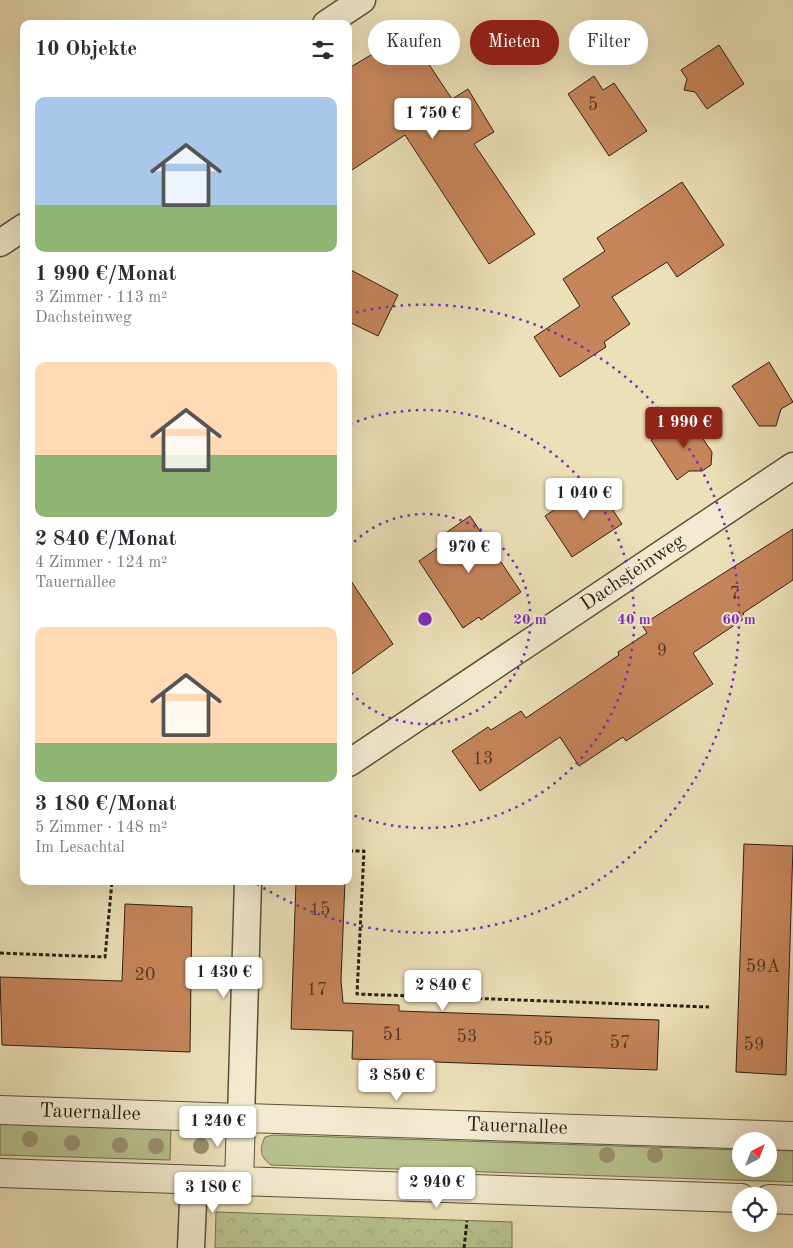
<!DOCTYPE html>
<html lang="de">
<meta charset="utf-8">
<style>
:root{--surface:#fff;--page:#f7f7f7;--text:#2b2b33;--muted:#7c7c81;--accent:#8f2418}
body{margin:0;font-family:"Old Standard TT",serif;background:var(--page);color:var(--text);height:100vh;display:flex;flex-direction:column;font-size:19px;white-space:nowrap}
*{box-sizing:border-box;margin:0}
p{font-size:16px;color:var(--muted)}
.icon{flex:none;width:28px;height:28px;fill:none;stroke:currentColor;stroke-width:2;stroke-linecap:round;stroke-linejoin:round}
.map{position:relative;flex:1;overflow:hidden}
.drawer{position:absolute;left:20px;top:20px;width:332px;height:865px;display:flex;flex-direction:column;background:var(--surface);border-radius:10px;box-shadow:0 5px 20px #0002}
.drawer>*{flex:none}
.banner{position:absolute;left:368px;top:20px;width:350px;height:45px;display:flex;gap:10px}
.needle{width:32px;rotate:42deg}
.fabs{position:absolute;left:732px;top:1132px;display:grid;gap:10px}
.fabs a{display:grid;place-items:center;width:45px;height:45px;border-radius:50%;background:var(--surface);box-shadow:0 5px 20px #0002;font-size:25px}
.price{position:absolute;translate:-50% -42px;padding:0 11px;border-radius:5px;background:#fff;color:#222;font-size:16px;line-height:32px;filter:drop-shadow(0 1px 2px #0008)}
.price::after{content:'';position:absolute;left:50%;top:30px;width:15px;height:11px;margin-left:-8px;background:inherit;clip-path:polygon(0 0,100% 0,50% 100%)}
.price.on{background:var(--accent);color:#fff}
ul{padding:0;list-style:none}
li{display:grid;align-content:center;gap:10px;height:265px;padding:0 15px}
li span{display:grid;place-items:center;height:155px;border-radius:10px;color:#555}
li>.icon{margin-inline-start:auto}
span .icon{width:90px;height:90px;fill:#fffc;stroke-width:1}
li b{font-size:21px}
h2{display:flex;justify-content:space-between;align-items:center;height:60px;padding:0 15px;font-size:21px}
.pill{padding:0 18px;border-radius:22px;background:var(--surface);box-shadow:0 5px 20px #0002;font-size:18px;line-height:45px}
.pill.on{background:var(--accent);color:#fff}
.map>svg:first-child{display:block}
.green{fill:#b7c28f;stroke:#727151}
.forest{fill:url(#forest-crowns);stroke:#727151}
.building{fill:#c6855b;stroke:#2c2013}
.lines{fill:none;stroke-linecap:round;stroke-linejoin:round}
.minor-casing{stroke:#5c503c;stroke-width:29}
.tertiary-casing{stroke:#5c503c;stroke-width:30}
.path{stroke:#2c2013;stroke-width:3;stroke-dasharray:4 2.5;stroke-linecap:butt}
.minor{stroke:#f3ebd1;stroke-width:26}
.tertiary{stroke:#f3ebd1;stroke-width:28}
.tree{fill:#9a9172}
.ring{fill:none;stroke:#7b2cbf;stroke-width:2.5;stroke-dasharray:2.5 5}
.labels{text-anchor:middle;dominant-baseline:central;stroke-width:4;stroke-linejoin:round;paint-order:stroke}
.number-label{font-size:18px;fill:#523925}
.street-label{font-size:20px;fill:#2c2013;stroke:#f3ebd1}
.centre{fill:#7b2cbf;stroke:#f3ebd1;stroke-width:2.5}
.ring-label{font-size:15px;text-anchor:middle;font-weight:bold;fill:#7b2cbf;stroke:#f3ebd1;stroke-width:4;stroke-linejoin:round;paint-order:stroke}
</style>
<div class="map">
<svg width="793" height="1248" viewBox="0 0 793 1248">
<defs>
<pattern id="forest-crowns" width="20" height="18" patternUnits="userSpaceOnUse" patternTransform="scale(1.25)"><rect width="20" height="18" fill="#b7c28f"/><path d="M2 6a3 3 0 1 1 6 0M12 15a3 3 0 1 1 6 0" fill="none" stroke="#9ea67a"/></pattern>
</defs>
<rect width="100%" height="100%" fill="#ece0b8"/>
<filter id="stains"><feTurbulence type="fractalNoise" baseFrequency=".004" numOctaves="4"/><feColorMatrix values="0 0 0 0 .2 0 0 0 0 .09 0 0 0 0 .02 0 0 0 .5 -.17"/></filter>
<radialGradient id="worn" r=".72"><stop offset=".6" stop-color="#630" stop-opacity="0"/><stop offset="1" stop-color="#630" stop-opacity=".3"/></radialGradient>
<path class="green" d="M0,1123L171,1129L170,1160L0,1155Z
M273,1135L741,1150V1169H769V1150L793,1151V1182L271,1165C260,1157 259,1149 265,1137Z"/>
<path class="forest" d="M216,1212L512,1222V1248H215Z"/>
<path class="building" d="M408,33L452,99L468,89L494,132L474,144L535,234L489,264L405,135L349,172V68Z
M719,45L744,84L707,109L695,92L684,90L687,79L681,70Z
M594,76L603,90L614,83L647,131L609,156L568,94Z
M682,182L724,245L677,277L667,262L612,297L630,324L604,342L606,347L560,377L534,337L580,306L563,279L605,251L597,238Z
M349,269L398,295L378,336L349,322Z
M769,362L793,402L781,409L776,426H759L732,386Z
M688,417L712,452L711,465L702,471H689L677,480L651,440Z
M595,483L622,524L572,557L545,516Z
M470,516L521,592L481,620L479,617L463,628L419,561L442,545L437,539Z
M793,529V580L743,613L745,618L693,653L713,684L626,741L623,737L579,766L560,737L480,791L452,751L488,727L491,730L521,711L526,718L619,655L618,652L647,633L642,625Z
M349,578L393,644L349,676Z
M744,844L793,846L786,1075L736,1072Z
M296,881H345L341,980L343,1003L399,1005V1011L659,1020L657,1070L352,1059L353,1031L291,1029Z
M125,904L192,907L190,1052L2,1045L0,977L122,981Z"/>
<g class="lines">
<defs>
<path id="minor" d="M326,24L362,0
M0,243L24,227
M349,763L793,466
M241,1118L248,881
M191,1248L194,1180"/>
<path id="tertiary" d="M0,1110L793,1136
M0,1173L741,1198
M239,1181L241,1118
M769,1199L793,1200"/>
</defs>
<use href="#minor" class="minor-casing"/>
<use href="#tertiary" class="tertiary-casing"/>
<path class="path" d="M349,851H364L357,994L709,1007
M0,953L105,957L112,881
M464,1248L467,1221"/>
<use href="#minor" class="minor"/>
<use href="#tertiary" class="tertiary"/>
</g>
<g class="tree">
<circle cx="30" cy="1139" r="8"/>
<circle cx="72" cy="1143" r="8"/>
<circle cx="120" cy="1145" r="8"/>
<circle cx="156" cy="1146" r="8"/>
<circle cx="201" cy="1146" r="8"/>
<circle cx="607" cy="1155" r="8"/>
<circle cx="655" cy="1155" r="8"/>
</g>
<g class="ring">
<path d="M349 547A105 105 0 1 1 349 691"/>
<path d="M350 424A209 209 0 1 1 350 814"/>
<path d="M349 314A314 314 0 1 1 254 882"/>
</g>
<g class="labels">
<g class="number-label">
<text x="593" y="105">5</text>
<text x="735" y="594">7</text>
<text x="662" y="651">9</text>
<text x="483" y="759">13</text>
<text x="320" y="910">15</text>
<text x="763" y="967">59A</text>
<text x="145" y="975">20</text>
<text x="317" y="990">17</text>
<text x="393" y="1035">51</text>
<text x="467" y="1037">53</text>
<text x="543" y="1040">55</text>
<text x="620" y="1043">57</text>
<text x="754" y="1045">59</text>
</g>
<g class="street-label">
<text transform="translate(633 573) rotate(-34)">Dachsteinweg</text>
<text transform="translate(90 1113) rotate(2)">Tauernallee</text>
<text transform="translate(517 1127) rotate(2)">Tauernallee</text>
</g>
</g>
<circle cx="425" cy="619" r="8" class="centre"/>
<g class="ring-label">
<text x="530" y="624">20 m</text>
<text x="634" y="624">40 m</text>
<text x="739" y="624">60 m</text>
</g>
<rect width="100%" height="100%" filter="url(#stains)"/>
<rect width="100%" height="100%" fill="url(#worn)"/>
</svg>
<div class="fabs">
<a><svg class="needle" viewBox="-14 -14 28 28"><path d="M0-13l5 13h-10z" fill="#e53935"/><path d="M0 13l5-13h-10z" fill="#7c7c81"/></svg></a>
<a><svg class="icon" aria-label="locate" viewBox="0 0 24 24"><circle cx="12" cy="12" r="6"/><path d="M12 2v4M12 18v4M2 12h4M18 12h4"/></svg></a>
</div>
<b class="price" style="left:433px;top:140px">1 750 €</b>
<b class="price on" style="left:684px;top:449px">1 990 €</b>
<b class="price" style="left:584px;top:520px">1 040 €</b>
<b class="price" style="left:469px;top:574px">970 €</b>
<b class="price" style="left:224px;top:999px">1 430 €</b>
<b class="price" style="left:443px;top:1012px">2 840 €</b>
<b class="price" style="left:397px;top:1102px">3 850 €</b>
<b class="price" style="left:218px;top:1148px">1 240 €</b>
<b class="price" style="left:437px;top:1209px">2 940 €</b>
<b class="price" style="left:213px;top:1214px">3 180 €</b>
<div class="banner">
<a class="pill">Kaufen</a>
<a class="pill on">Mieten</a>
<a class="pill">Filter</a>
</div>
<section class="drawer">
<h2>10 Objekte<svg class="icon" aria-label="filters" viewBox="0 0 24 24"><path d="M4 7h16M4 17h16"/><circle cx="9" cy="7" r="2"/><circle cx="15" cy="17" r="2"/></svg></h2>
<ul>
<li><span style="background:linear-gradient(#a9c7e8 70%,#8fb573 0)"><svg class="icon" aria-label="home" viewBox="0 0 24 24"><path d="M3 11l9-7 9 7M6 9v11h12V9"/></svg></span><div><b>1 990 €/Monat</b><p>3 Zimmer · 113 m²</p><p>Dachsteinweg</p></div></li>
<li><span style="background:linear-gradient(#ffd9b3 60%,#8fb573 0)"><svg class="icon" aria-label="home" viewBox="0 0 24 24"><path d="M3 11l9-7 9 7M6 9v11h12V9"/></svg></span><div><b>2 840 €/Monat</b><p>4 Zimmer · 124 m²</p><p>Tauernallee</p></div></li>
<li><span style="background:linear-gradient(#ffd9b3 75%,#8fb573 0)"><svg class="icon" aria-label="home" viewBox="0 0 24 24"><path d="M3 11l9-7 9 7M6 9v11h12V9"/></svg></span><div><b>3 180 €/Monat</b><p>5 Zimmer · 148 m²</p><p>Im Lesachtal</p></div></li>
</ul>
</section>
</div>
